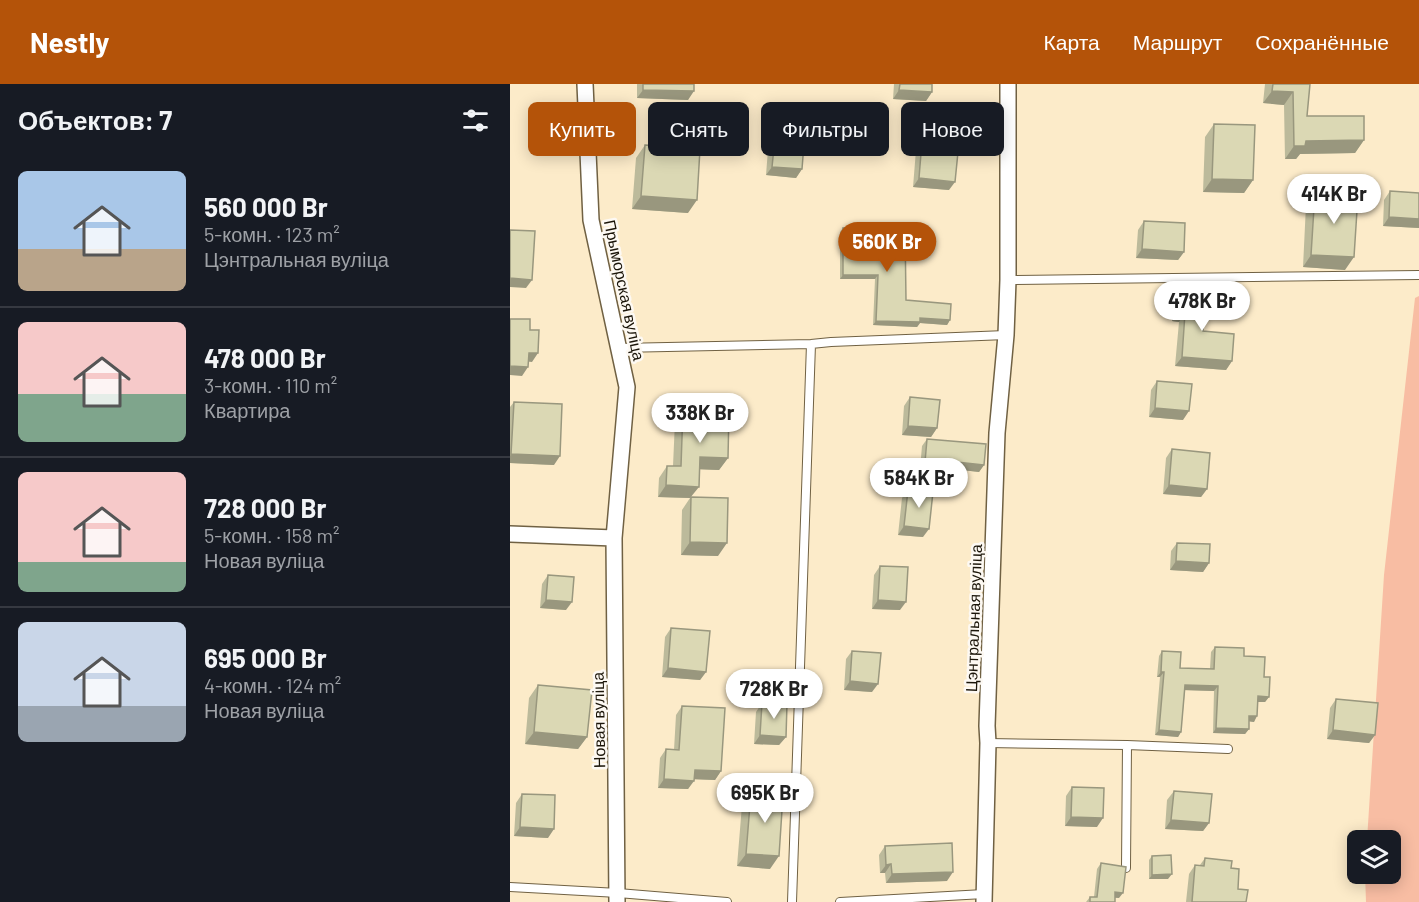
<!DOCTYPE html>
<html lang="ru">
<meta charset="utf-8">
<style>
:root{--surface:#171b24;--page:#20242c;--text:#f1f3f6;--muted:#9ea1a6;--line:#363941;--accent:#b45309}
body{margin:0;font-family:Barlow,sans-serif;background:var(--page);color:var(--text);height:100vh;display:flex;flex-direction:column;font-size:22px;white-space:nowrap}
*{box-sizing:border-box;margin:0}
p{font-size:20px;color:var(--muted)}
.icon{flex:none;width:33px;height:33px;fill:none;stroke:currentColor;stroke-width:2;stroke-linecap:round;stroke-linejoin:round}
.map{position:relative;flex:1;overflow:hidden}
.sheet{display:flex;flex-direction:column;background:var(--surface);width:510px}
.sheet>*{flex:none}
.guide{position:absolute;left:18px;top:18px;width:570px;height:54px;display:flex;gap:12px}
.controls{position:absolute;left:837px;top:746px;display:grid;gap:12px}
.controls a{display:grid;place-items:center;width:54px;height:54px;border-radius:9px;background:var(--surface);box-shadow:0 3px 15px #0003;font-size:30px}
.price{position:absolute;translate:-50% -51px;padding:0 14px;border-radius:21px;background:#fff;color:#222;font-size:20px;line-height:39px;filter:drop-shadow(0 2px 3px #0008)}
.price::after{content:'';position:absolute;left:50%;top:36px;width:18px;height:14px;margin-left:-9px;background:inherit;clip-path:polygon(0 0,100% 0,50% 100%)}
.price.on{background:var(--accent);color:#fff}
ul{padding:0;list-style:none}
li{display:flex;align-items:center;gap:18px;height:150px;padding:0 18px}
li+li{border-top:2px solid var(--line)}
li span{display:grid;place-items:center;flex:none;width:168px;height:120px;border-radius:9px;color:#555}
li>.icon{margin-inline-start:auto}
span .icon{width:72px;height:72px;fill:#fffc;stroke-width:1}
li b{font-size:26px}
h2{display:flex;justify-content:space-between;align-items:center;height:72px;padding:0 18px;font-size:26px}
.pill{padding:0 21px;border-radius:9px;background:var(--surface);box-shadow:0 3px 15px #0003;font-size:21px;line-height:54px}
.pill.on{background:var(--accent);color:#fff}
header{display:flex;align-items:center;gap:36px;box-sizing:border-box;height:84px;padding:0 30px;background:var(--accent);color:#fff}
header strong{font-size:28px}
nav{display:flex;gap:33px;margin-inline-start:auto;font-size:21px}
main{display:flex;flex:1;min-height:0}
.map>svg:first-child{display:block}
.green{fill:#f8bda3}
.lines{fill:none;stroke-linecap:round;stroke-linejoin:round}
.service-casing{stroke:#706143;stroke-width:10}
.minor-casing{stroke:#706143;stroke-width:18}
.service{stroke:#fff;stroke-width:8}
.minor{stroke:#fff;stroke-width:15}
.wall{fill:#bcba9b}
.shaded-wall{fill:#99977e}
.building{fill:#dbd8b4;stroke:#99977e;stroke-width:1.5}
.labels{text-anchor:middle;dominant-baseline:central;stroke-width:5;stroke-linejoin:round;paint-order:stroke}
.street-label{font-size:16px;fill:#1b1509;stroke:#fdf9f3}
</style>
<header>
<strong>Nestly</strong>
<nav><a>Карта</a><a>Маршрут</a><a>Сохранённые</a></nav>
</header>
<main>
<section class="sheet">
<h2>Объектов: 7<svg class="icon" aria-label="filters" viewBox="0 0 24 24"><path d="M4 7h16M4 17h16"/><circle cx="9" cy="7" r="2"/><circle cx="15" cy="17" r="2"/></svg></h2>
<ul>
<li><span style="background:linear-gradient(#a9c7e8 65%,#b9a48a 0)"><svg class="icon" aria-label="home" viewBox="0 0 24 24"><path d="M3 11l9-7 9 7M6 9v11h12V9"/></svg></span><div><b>560 000 Br</b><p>5-комн. · 123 m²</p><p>Цэнтральная вуліца</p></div></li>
<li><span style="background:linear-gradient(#f6c9c9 60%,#7fa58c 0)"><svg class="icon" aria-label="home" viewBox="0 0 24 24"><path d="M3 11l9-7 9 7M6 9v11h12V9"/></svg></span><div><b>478 000 Br</b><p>3-комн. · 110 m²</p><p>Квартира</p></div></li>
<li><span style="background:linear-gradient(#f6c9c9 75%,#7fa58c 0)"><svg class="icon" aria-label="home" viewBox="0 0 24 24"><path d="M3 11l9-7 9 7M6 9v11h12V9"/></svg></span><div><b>728 000 Br</b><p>5-комн. · 158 m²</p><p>Новая вуліца</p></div></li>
<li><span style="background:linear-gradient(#c9d6e8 70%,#9aa5b1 0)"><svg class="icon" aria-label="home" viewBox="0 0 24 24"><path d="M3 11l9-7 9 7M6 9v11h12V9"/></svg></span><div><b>695 000 Br</b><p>4-комн. · 124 m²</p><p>Новая вуліца</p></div></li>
</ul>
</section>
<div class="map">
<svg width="909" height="818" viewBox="0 0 909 818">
<rect width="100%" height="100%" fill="#fcebc9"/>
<path class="green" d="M909,212V818H856L855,789H880V756H857L874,491L905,214Z"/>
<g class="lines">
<defs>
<path id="service" d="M498,196L909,191
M109,264L301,260L321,258L496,251
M478,659L617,661L616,784
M617,661L718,665
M0,803L108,809L217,818
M282,818L301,260
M330,818L474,810"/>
<path id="minor" d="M75,0L81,136L117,303L104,454L107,818
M0,450L104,454
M474,818L478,659L477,642L487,349L496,251L498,196V0"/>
</defs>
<use href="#service" class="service-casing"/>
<use href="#minor" class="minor-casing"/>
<use href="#service" class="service"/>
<use href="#minor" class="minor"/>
</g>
<path class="wall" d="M127,0H184L178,16L127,14Z
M384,0H422V8L416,17L383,15Z
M755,0H800L797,32L854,56L845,69L790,70L786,75H775L774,21L753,19Z
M704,40L743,96L734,109L693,108L695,53Z
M266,44L292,85L286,94L256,91L259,53Z
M412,57L439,106L403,103L406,66Z
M135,61L178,129L122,125L126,74Z
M880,107L909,109V144L873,142L874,116Z
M805,108L835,186L793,183L796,121Z
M634,137L674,168L668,176L626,174L628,146Z
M333,144L396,216L440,236L437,241L410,239L407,243L363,241L365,195H330V148Z
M669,209L693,247L722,277L716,286L665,282L669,238L662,237L663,217Z
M647,297L673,336L639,333L641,306Z
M400,313L427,344L421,353L392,351L394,322Z
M4,318L44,381L0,379V323Z
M173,325L218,374L209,386L189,385L181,413L208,472L171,471L172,426L180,414L148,413L149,394L157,382H163L165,337Z
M417,355L474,381L469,388L435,384L433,387L410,385L412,362Z
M662,365L697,405L691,413L653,410L656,374Z
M398,406L413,453L388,451L392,414Z
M667,459L699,479L693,488L660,486L661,467Z
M370,482L390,526L362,525L364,491Z
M38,491L56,526L30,524L32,500Z
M161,544L196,588L190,596L152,593L155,553Z
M705,563L734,572L754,593L759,613L755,618H748L744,638L739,637V645L735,650L703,649L704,607L675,606L671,648L668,653L645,651L650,593H647L649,572L652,567L670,584L700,585L701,568Z
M342,567L362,608L334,606L336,575Z
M28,601L77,653L68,665L15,660L19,614Z
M826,615L865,651L859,659L817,655L820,624Z
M252,619L276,653L269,661L244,660L246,628Z
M172,622L211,687L205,696L184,695L178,705L148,704L150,674L156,665L164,666L166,631Z
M562,703L587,743L555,742L556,712Z
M664,707L699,739L693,747L655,745L657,716Z
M241,708L260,785L227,782L232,721Z
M12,710L38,754L4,752L6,719Z
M375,762L437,797L376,799L375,789H370L369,771Z
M642,772L658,795H639V776Z
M695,774L721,784L728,805L736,818H676L679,790L685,781H690Z
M591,779L609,814H605V818H576L580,813H584L587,785Z"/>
<path class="shaded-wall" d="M133,6L184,7L178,16L127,14Z
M389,6L422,8L416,17L383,15Z
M762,7L783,8L774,21L753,19Z
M854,56L845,69L790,70L786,75H775L784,62L796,57Z
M262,83L292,85L286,94L256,91Z
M409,94L445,98L439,106L403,103Z
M702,95L743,96L734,109L693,108Z
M131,112L187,116L178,129L122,125Z
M879,133L909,135V144L873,142Z
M632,165L674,168L668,176L626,174Z
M801,171L844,173L835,186L793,183Z
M333,191H368L365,195H330Z
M0,194L22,196L16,204L0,203Z
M668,228L675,229L669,238L662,237Z
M410,234L440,236L437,241L410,239L407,243L363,241L366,237Z
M19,269H28L22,278L13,277Z
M672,273L722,277L716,286L665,282Z
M0,282L18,283L12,292L0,291Z
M645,324L679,327L673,336L639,333Z
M398,342L427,344L421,353L392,351Z
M1,370L50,372L44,381L0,379V372Z
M190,373L218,374L209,386L181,385Z
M438,377L474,381L469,388L435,384L433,387L410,385L415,378Z
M156,401L189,403L180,414L148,413Z
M659,401L697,405L691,413L653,410Z
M394,442L419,445L413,453L388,451Z
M180,458L217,459L208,472L171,471Z
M666,477L699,479L693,488L660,486Z
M36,516L62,518L56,526L30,524Z
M368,516L396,518L390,526L362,525Z
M158,584L196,588L190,596L152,593Z
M651,588H654L650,593H647Z
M340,597L368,600L362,608L334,606Z
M675,601L708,602L704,607L671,606Z
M748,612L759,613L755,618H744Z
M739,632H747L744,638L736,637Z
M706,644L739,645L735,650L703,649Z
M649,646L671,648L668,653L645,651Z
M823,646L865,651L859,659L817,655Z
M24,648L77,653L68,665L15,660Z
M250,651L276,653L269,661L244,660Z
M185,686L211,687L205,696L178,695Z
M154,695L184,697L178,705L148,704Z
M561,733L593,734L587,743L555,742Z
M661,736L699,739L693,747L655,745Z
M10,743L44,745L38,754L4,752Z
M236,770L269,772L260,785L227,782Z
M381,780L375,789H370L376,781Z
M443,788L437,797L376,799L382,790Z
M662,790L658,795H639L642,791Z
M605,808L613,809L609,814L601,813Z"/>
<path class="building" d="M133,0H184V7L133,6Z
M390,0H422V8L389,6Z
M763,0H800L797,32H854V56L796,57L795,62H784L783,8L762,7Z
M704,40L745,41L743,96L702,95Z
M266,44L295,47L292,85L262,83Z
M412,57L449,58L445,98L409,94Z
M135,61L190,65L187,116L131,112Z
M880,107L909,109V135L879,133Z
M805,108L848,111L844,173L801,171Z
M634,137L675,139L674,168L632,165Z
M395,143L396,216L441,220L440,236L410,234V238L366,237L368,191H333V144Z
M0,146L25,147L22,196L0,194Z
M669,209L695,210L693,247L724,250L722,277L672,273L675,229L668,228Z
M0,235H20V246H29L28,269H19L18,283L0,282Z
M647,297L682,300L679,327L645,324Z
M400,313L430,316L427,344L398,342Z
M4,318L52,320L50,372L1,370Z
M173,325L219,327L218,374L190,373L189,403L156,401L157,382H171Z
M417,355L476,360L474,381L438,377V380L415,378Z
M662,365L700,369L697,405L659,401Z
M398,406L423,408L419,445L394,442Z
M181,413L218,414L217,459L180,458Z
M667,459L700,460L699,479L666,477Z
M370,482L398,483L396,518L368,516Z
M38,491L64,493L62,518L36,516Z
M161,544L200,547L196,588L158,584Z
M705,563L734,564V572L755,573L754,593H760L759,613L748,612L747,632H739V645L706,644L708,602L675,601L671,648L649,646L654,588H651L652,567L671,568L670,584L704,585Z
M342,567L371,569L368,600L340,597Z
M28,601L82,606L77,653L24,648Z
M826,615L868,619L865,651L823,646Z
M252,619L277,620L276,653L250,651Z
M172,622L215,624L211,687L185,686L184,697L154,695L156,665L169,666Z
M562,703L594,704L593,734L561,733Z
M664,707L702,710L699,739L661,736Z
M241,708L273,711L269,772L236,770Z
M12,710L45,711L44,745L10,743Z
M442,759L443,788L382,790L381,780L376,781L375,762Z
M661,771L662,790L642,791V772Z
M695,774L722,777L721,784L729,785L728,805L738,806L736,818H682L685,781L694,782Z
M591,779L616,783L613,809L605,808V818H580V813H587Z"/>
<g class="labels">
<g class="street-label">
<text transform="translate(115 206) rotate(78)">Прыморская вуліца</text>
<text transform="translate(463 534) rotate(-88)">Цэнтральная вуліца</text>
<text transform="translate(88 636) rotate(-91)">Новая вуліца</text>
</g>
</g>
</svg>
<div class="controls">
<a><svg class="icon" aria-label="layers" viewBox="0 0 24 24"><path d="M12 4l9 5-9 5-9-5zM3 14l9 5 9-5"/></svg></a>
</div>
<b class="price" style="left:824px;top:141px">414K Br</b>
<b class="price on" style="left:377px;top:189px">560K Br</b>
<b class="price" style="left:692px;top:248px">478K Br</b>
<b class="price" style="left:190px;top:360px">338K Br</b>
<b class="price" style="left:409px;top:425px">584K Br</b>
<b class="price" style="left:264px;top:636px">728K Br</b>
<b class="price" style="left:255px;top:740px">695K Br</b>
<div class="guide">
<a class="pill on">Купить</a>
<a class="pill">Снять</a>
<a class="pill">Фильтры</a>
<a class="pill">Новое</a>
</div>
</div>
</main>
